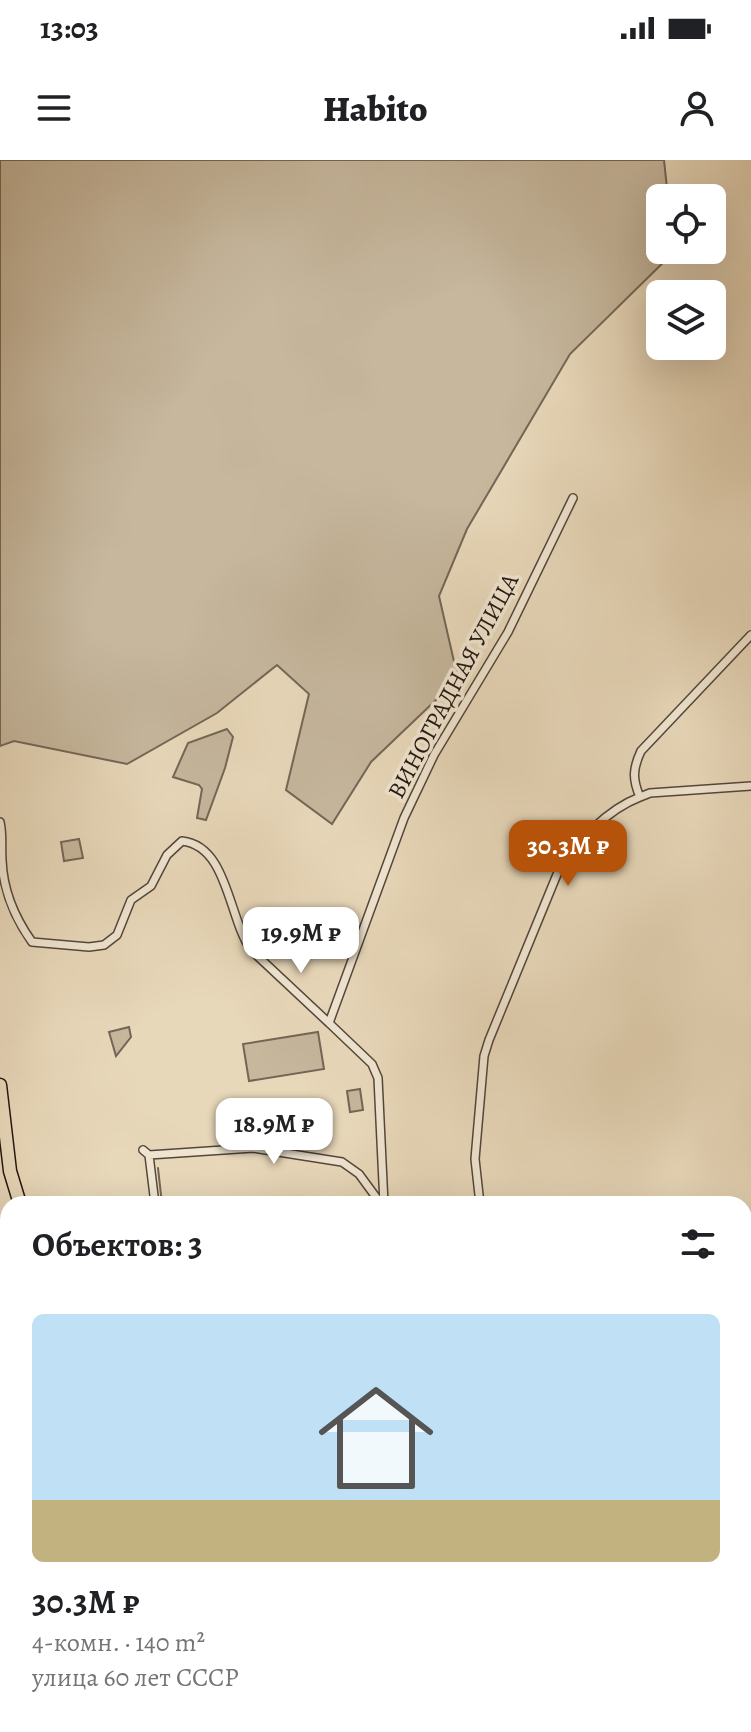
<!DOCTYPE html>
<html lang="ru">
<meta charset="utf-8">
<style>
:root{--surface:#fff;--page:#f6f6f6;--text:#202124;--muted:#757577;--line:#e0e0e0;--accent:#b45309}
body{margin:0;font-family:Alegreya,serif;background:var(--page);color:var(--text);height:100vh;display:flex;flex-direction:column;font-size:30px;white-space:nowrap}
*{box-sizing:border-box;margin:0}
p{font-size:26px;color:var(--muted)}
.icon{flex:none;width:44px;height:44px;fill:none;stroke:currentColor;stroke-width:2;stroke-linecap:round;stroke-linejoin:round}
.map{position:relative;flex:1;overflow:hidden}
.drawer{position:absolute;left:0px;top:1036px;width:752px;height:536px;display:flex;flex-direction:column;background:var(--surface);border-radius:24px 24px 0 0;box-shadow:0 8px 32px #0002}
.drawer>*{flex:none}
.controls{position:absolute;left:646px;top:24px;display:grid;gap:16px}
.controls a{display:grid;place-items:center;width:80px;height:80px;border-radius:12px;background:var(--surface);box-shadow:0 8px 32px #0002;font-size:40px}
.price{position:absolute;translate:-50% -68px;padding:0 18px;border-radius:16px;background:#fff;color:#222;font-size:26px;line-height:52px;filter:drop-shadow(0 2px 4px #0008)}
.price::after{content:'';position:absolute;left:50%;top:48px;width:24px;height:18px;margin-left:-12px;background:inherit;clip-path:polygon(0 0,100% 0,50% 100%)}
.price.on{background:var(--accent);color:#fff}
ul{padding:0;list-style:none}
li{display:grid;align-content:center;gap:16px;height:424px;padding:0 32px}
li+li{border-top:2px solid var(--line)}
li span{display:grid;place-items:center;height:248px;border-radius:12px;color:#555}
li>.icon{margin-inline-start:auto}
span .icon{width:144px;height:144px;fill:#fffc;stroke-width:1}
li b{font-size:34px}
h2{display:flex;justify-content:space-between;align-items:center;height:96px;padding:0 32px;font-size:34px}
.status{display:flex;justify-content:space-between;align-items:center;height:56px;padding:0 40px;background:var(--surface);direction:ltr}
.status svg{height:22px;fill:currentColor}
header{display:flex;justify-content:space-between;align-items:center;height:104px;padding:0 32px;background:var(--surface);font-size:36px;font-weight:800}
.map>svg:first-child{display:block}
.green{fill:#c6b79d;stroke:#746657;stroke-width:2}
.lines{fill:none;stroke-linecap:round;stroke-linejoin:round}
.stream{stroke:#716354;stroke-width:2}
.street-casing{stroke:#54463b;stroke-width:10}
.secondary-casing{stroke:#221611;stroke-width:13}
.highway-casing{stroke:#221611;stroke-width:15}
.street{stroke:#f0e6d2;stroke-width:7}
.secondary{stroke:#f0e6d2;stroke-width:10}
.highway{stroke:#e8d8ba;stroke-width:12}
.labels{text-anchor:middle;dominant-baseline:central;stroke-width:7;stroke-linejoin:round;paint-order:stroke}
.street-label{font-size:24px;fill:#221611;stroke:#f0e6d2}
</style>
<div class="status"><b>13:03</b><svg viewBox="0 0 49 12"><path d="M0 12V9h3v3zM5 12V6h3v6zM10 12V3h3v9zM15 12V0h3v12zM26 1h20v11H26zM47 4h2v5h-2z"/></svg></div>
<header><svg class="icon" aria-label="menu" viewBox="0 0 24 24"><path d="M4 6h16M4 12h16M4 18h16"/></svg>Habito<svg class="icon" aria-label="person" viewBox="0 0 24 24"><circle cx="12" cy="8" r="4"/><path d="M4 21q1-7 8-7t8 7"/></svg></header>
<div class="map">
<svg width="751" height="1572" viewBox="0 0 751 1572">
<rect width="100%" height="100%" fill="#e8d8ba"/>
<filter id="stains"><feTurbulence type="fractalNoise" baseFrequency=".0025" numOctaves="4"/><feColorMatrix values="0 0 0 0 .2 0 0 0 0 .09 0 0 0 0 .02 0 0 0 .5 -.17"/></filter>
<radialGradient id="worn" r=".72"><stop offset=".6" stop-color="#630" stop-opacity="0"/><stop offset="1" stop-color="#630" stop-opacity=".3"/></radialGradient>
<path class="green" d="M0,0H664L668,38H660V90L675,91L570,194L467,369L439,436L458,519L371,602L332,664L286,630L309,534L277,505L217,553L127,604L14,581L0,586Z
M227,569L233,577L225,608L206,660L197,658L202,629L199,625L173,617L188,583Z
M79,679L83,698L64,701L61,682Z
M129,867L131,877L116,896L109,872Z
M318,872L324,909L249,921L243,884Z
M360,929L363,950L350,952L347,931Z"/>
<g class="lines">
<path class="stream" d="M158,1008L162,1044
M744,1190L751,1182
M95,1572L104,1564
M429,1572L437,1564"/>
<defs>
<path id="street" d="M640,637L650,633L751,626
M0,662C3,675 1,687 2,700C3,729 15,758 32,782L89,787L104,785L117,775L131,740L151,726L167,695L182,681C228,686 228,757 251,790L329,863
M143,990L149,995L155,1044
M149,995L253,988L342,1002L359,1014L381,1044
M384,1044L378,918L372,904L329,863L404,658L434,595L508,472L573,338
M480,1044L475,999L484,896L489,880L558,712C577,682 606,650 640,637C632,619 633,608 641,591L751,475
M0,1089L8,1073
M0,1117L8,1143
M744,1128L751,1125
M0,1164L8,1159
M0,1472L5,1489L0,1498
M256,1564L259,1572
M314,1564L318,1572
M75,1572L77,1564
M361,1572L371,1569
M410,1572L419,1564"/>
<path id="secondary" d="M0,1362L8,1367
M744,1489L751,1492
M164,1572L175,1564
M689,1572L697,1564"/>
<path id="highway" d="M0,925L10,1011L20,1044
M744,1498V1533
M737,1572L739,1564"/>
</defs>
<use href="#street" class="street-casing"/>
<use href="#secondary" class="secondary-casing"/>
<use href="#highway" class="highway-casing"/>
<use href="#street" class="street"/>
<use href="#secondary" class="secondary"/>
<use href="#highway" class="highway"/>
</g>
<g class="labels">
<g class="street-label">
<text transform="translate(453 526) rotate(-62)">ВИНОГРАДНАЯ УЛИЦА</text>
</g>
</g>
<rect width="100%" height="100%" filter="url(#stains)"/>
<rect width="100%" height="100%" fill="url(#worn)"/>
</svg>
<div class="controls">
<a><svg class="icon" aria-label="locate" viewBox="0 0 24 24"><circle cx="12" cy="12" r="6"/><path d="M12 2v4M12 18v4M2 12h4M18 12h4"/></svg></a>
<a><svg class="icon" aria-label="layers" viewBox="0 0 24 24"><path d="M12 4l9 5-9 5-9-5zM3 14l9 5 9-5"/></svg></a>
</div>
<b class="price on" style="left:568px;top:728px">30.3M ₽</b>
<b class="price" style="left:301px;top:815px">19.9M ₽</b>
<b class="price" style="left:274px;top:1006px">18.9M ₽</b>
<section class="drawer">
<h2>Объектов: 3<svg class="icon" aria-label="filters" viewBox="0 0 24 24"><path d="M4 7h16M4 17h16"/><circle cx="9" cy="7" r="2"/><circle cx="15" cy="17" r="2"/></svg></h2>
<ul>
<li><span style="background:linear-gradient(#bfe0f5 75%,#c2b280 0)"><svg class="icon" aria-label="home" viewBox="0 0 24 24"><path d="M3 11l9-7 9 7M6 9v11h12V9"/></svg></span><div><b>30.3M ₽</b><p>4-комн. · 140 m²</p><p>улица 60 лет СССР</p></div></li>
</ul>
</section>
</div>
